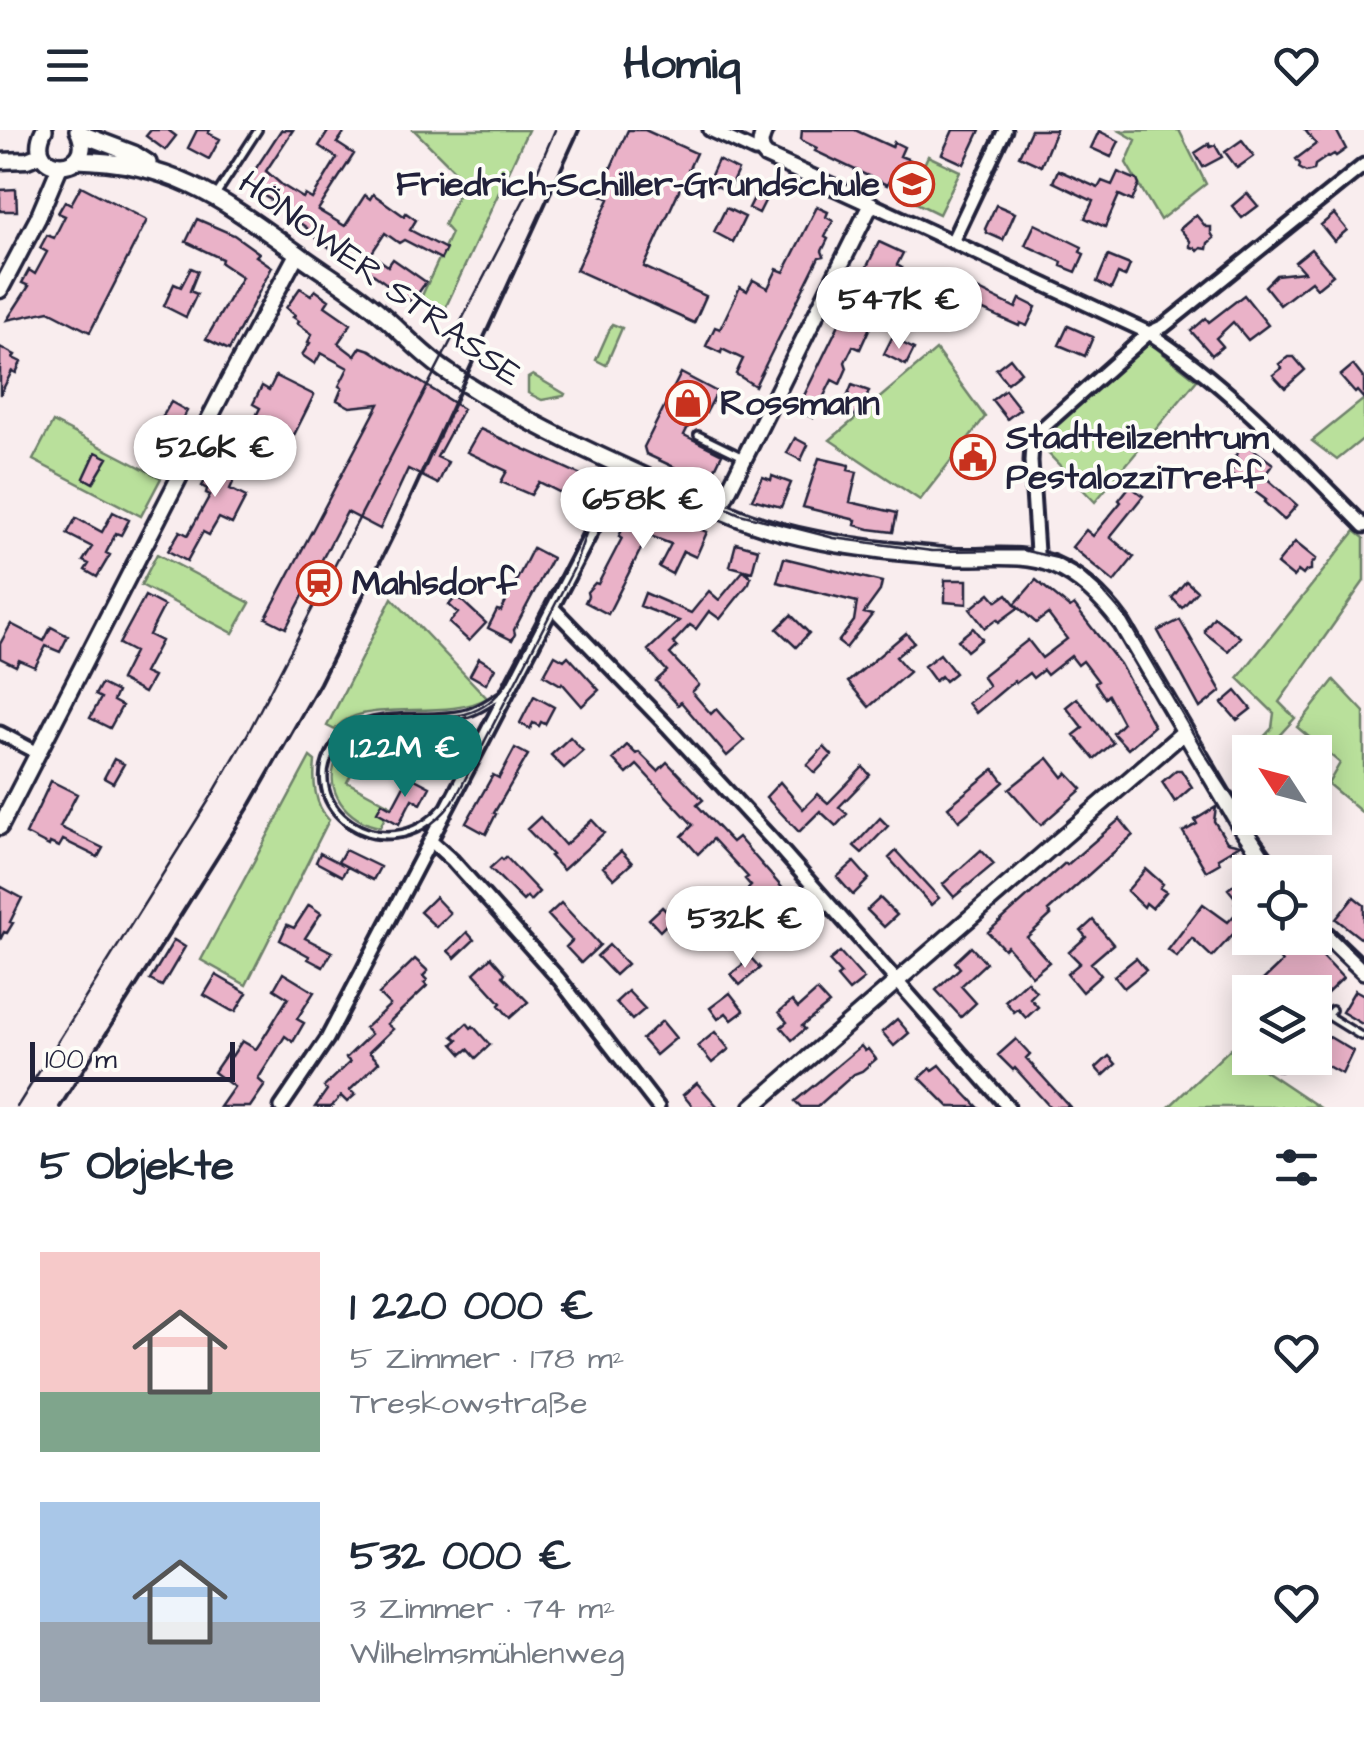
<!DOCTYPE html>
<html lang="de">
<meta charset="utf-8">
<style>
:root{--surface:#fff;--page:#f2f2f3;--text:#1f2937;--muted:#747a83;--accent:#0f766e}
body{margin:0;font-family:"Architects Daughter",sans-serif;background:var(--page);color:var(--text);height:100vh;display:flex;flex-direction:column;font-size:38px;white-space:nowrap}
*{box-sizing:border-box;margin:0}
p{font-size:32px;color:var(--muted)}
.icon{flex:none;width:55px;height:55px;fill:none;stroke:currentColor;stroke-width:2;stroke-linecap:round;stroke-linejoin:round}
.map{position:relative;height:977px;overflow:hidden}
.side{display:flex;flex-direction:column;background:var(--surface);flex:1}
.side>*{flex:none}
.needle{width:65px;rotate:306deg}
.controls{position:absolute;left:1232px;top:605px;display:grid;gap:20px}
.controls a{display:grid;place-items:center;width:100px;height:100px;border-radius:0px;background:var(--surface);box-shadow:0 5px 25px #0003;font-size:50px}
.scale{position:absolute;left:30px;bottom:25px;width:205px;box-sizing:border-box;padding-left:10px;border:5px solid #22223b;border-top:0;font-size:28px;line-height:35px;white-space:nowrap;color:#22223b;-webkit-text-stroke:8px #fdfcf7;paint-order:stroke}
.price{position:absolute;translate:-50% -85px;padding:0 22px;border-radius:35px;background:#fff;color:#222;font-size:32px;line-height:65px;filter:drop-shadow(0 2px 5px #0008)}
.price::after{content:'';position:absolute;left:50%;top:60px;width:30px;height:22px;margin-left:-15px;background:inherit;clip-path:polygon(0 0,100% 0,50% 100%)}
.price.active{background:var(--accent);color:#fff}
ul{padding:0;list-style:none}
li{display:flex;align-items:center;gap:30px;height:250px;padding:0 40px}
li span{display:grid;place-items:center;flex:none;width:280px;height:200px;border-radius:0px;color:#555}
li>.icon{margin-inline-start:auto}
span .icon{width:120px;height:120px;fill:#fffc;stroke-width:1}
li b{font-size:42px}
h2{display:flex;justify-content:space-between;align-items:center;height:120px;padding:0 40px;font-size:42px}
header{display:flex;justify-content:space-between;align-items:center;height:130px;padding:0 40px;background:var(--surface);font-size:45px;font-weight:700}
.map>svg:first-child{display:block}
.green{fill:#b9e09b;stroke:#6e816b;stroke-width:2.5}
.building{fill:#eab2c8;stroke:#22223b;stroke-width:2.5}
.lines{fill:none;stroke-linecap:round;stroke-linejoin:round}
.service-casing{stroke:#22223b;stroke-width:12}
.minor-casing{stroke:#22223b;stroke-width:19}
.tertiary-casing{stroke:#22223b;stroke-width:21}
.secondary-casing{stroke:#22223b;stroke-width:22}
.service{stroke:#fdfcf7;stroke-width:5}
.minor{stroke:#fdfcf7;stroke-width:11}
.tertiary{stroke:#fdfcf7;stroke-width:14}
.secondary{stroke:#fdfcf7;stroke-width:15}
.tram{stroke:#22223b;stroke-width:2.5}
.rail{stroke:#22223b;stroke-width:4}
.labels{text-anchor:middle;dominant-baseline:central;stroke-width:8;stroke-linejoin:round;paint-order:stroke}
.poi-label{font-size:35px;font-weight:bold;fill:#22223b;stroke:#fdfcf7;text-anchor:start}
.street-label{font-size:35px;fill:#22223b;stroke:#fdfcf7}
</style>
<header><svg class="icon" aria-label="menu" viewBox="0 0 24 24"><path d="M4 6h16M4 12h16M4 18h16"/></svg>Homiq<svg class="icon" aria-label="heart" viewBox="0 0 24 24"><path d="M12 20l-8-8c-3-5 5-10 8-4 3-6 11-1 8 4z"/></svg></header>
<div class="map">
<svg width="1364" height="977" viewBox="0 0 1364 977">
<rect width="100%" height="100%" fill="#f9edee"/>
<filter id="ink" filterUnits="userSpaceOnUse"><feTurbulence type="fractalNoise" baseFrequency=".01" numOctaves="2"/><feDisplacementMap in="SourceGraphic" scale="20" xChannelSelector="R" yChannelSelector="G"/><feConvolveMatrix kernelMatrix="1 2 1 2 8 2 1 2 1" color-interpolation-filters="sRGB"/></filter>
<g filter="url(#ink)">
<path class="green" d="M414,0H528L443,183L420,170L451,103L444,95L464,50Z
M1179,0L1206,54L1160,90L1126,33L1136,10L1120,1Z
M928,26L960,41L939,84L908,69Z
M612,194L622,198L606,235L596,230Z
M1147,211L1197,250L1095,372L1043,318L1049,317L1052,299L1062,289Z
M936,220L985,287L920,370L830,310Z
M533,245L565,264L564,266L542,270L528,263V248Z
M1364,269V308L1337,330L1312,311Z
M53,292L161,348L141,386L33,330Z
M1355,401L1364,408V451L1279,572L1295,588L1264,622H1250L1272,598L1274,583L1238,548Z
M157,424L250,473L233,503L141,455Z
M392,468L487,568C447,592 357,566 335,600L327,596Z
M1334,550L1364,582V684L1328,654L1340,633L1297,597Z
M376,600L347,652L391,676L380,697C348,692 321,660 338,627C346,613 362,606 376,600Z
M310,627L315,631C313,652 314,674 329,690L246,855L201,830Z
M1231,918L1319,977H1169Z"/>
<path class="building" d="M151,0H168L176,6L165,20L146,6Z
M197,0H210L208,3L220,9L209,29L188,18Z
M281,0H293L266,41L282,55L303,68L305,65L312,69L337,28L319,16L329,0H346L337,13L354,24L318,80L345,96L365,65L370,69L373,64L404,86L406,83L416,90L410,100L446,119L441,129L404,110L399,113L385,103L371,124L388,136L393,129L426,152L412,172L352,129L350,132L306,101L307,98L281,80L283,77L245,55Z
M628,0H645L696,23L644,137L706,166L694,193L576,140L609,69L599,64Z
M802,0H855L892,17L894,12L904,17L900,26L918,33L906,59L889,51L887,55L815,21L817,18L801,10Z
M953,0H980L964,34L942,24Z
M1031,0H1056L1041,36L1019,26Z
M1305,0H1336L1346,19L1336,26L1334,24L1329,27L1328,26L1315,35L1314,40L1306,42L1299,38L1300,34L1296,29L1316,14Z
M1099,1L1119,11L1111,27L1091,18Z
M1242,10L1254,26L1237,38L1225,22Z
M1209,14L1210,17L1215,15L1222,27L1203,37L1195,23Z
M718,30L738,40L728,61L708,52Z
M1058,40L1098,58L1102,51L1112,55L1118,42L1137,50L1139,55L1132,71L1119,65L1105,97L1085,88L1093,71L1053,52Z
M81,56L147,90L90,202L49,181L7,190L29,156L22,153L29,140L35,144L47,122L40,118L47,105L54,108L65,86L58,83L65,71L71,74Z
M760,56L770,61L759,83L749,78Z
M16,59L17,81H0V60Z
M1247,63L1258,76L1242,88L1232,76Z
M996,75L1015,83L1003,110L987,103L985,99Z
M817,77L828,82L826,87L833,91L825,107L828,109L822,121L824,126L819,127L755,256L736,244L743,229L722,219L721,223L706,216L715,197L720,199L740,157L747,161L753,150L768,158L777,139L784,142Z
M726,78L745,87L733,112L714,102Z
M1334,84L1347,100L1334,111L1321,95Z
M1196,85L1206,97H1211V103L1214,108L1208,113L1207,119L1201,118L1198,121L1195,118L1190,117V111L1180,99Z
M197,89L234,105L259,123L256,126L272,137L229,220L206,209L242,147L221,133L222,129L186,112Z
M1035,94L1082,117L1080,122L1084,124L1076,142L1061,136L1062,132L1025,115Z
M879,112L903,123L897,135L902,138L891,158L887,156L879,173L855,161Z
M1311,119L1333,145L1317,158L1311,151L1280,175L1265,156L1276,145L1304,142L1295,132Z
M1108,126L1130,135L1125,147L1118,144L1111,159L1097,152Z
M191,138L198,141L190,161L197,164L186,187L164,176L174,154L181,157Z
M300,158L311,165L315,160L329,170L325,176L351,194L338,213L355,226L361,217L370,220L463,279L437,327L448,332L438,354L408,339L380,399L347,382L286,498L266,488L379,274L350,277L337,270L342,258L339,256L348,238L321,223L315,234L302,225L310,213L308,212L312,204L297,193L299,191L293,187L295,185L286,178Z
M966,158L974,161L975,158L1016,178L1020,169L1036,177L1027,196L1020,193L1019,196L961,170Z
M1244,165L1268,195L1248,210L1233,192L1216,208L1223,216L1212,225L1191,201L1206,188L1209,192Z
M844,184L870,197L860,219L853,216L845,232L847,238L840,254L832,250L813,288L797,280Z
M1068,196L1093,207L1085,226L1059,215Z
M892,208L914,219L906,235L884,224Z
M0,217L15,225L13,228L21,232L16,243L12,241L0,265Z
M1288,227H1294L1305,240L1285,258L1273,245L1282,238L1279,234Z
M1010,228L1021,242L1007,253L996,239Z
M1353,235L1364,249V269L1357,261L1355,263L1340,246Z
M681,243L717,262L706,283L697,279L684,305L722,324L708,353L646,324L644,317Z
M276,246L314,265L294,305L256,286L260,278L253,274L262,256L269,260Z
M852,255L869,261L863,277L860,275L855,286L842,280Z
M1005,260L1020,279L1007,289L992,270Z
M171,272L187,281L179,295L163,286Z
M480,299L590,349L579,372L539,352L531,365L501,352L507,341L467,322Z
M795,308L808,315L801,330L787,323Z
M978,309L988,317L967,344L958,336Z
M228,310L248,320L230,359L246,367L232,394L219,388L209,405L203,402L187,431L168,421L180,401L188,405L210,365L206,363L207,359L202,356Z
M1245,313L1273,334L1264,346L1297,375L1284,390L1264,372L1266,370L1230,343L1240,330L1235,326Z
M96,322L108,328L93,353L84,348Z
M819,328L849,335L848,340L857,342L850,372L897,383L893,402L869,399L855,395L856,390L803,377Z
M772,346L791,353L781,377L752,369L763,347L771,350Z
M1130,356L1143,366L1110,407L1134,427L1114,452L1072,417L1086,400L1093,406L1121,372L1119,370Z
M635,375L685,396L686,393L707,402L696,427L683,421L672,444L659,437L671,414L648,405L608,484L585,472L588,466L587,462L595,453L598,454L622,408L619,406Z
M113,382L129,390L121,405L116,403L106,423L110,425L97,447L85,440L89,434L83,431L92,417L67,404L76,388L102,402Z
M1295,412L1316,429L1311,435V440L1306,441L1303,445L1298,441L1293,447L1277,434Z
M736,413L758,419L752,442L730,436Z
M533,418L552,428L514,500L515,504L512,510L488,498L497,480L501,481Z
M784,428L882,452L880,461L864,483L872,485L846,518L838,512L854,491L857,472L777,452Z
M744,440L751,447L749,453L720,489L709,481L696,499L690,495L673,513L677,517L670,524L699,555L692,562L711,584L716,579L744,611L727,626L681,572L678,575L656,551L667,541L648,520L679,491L640,476L645,463L691,483L709,461L719,470Z
M945,450H967V474L945,472Z
M1036,450L1070,478L1074,475L1120,534L1154,596L1128,619L1113,603L1123,593L1108,565L1105,568L1095,553L1098,551L1083,531L1078,535L1071,526L1047,545L1043,540L1033,548L1029,543L1016,553L1014,551L976,583L968,573L989,556L982,546L1028,510L1042,528L1067,509L1048,484L1036,493L1015,474L1018,478L999,492L997,489L985,498L970,479L990,463L997,471L1007,464L1015,474Z
M1186,451L1197,461L1182,478L1172,468Z
M145,466L164,476L149,505L161,511L144,543L153,547L144,563L120,550L134,522L119,514Z
M457,466L486,493L469,511L449,493L458,483L449,475Z
M791,485L809,503L796,517L777,499Z
M1214,487L1240,507L1228,521L1205,503V499Z
M1180,490L1221,561L1200,578L1158,501Z
M11,494L44,511L51,497L68,506L60,522L46,516L35,537L19,530L16,536L0,528V514Z
M973,498L982,509L967,521L958,510Z
M906,503L914,512L896,527L909,542L869,577L848,552Z
M940,524L955,543L945,551L941,546L935,551L924,536Z
M555,525L564,530L568,526L599,560L582,576L562,553L561,555L544,545Z
M479,528L495,538L486,554L470,545Z
M101,554L117,562L113,571L122,576L110,598L90,588L101,568L95,565Z
M1236,561L1251,579L1237,590L1222,573Z
M534,566L554,577L545,594L541,592L539,596L533,593L530,599L520,593Z
M1077,568L1113,613L1094,629L1074,605L1083,598L1066,577Z
M570,607L583,621L564,638L551,625Z
M627,615L636,624L639,622L658,641L667,632L703,670L697,675L732,712L738,707L791,768L775,782L771,778L768,781L748,759L751,756L745,749L748,747L713,709L698,724L682,706L693,695L637,635L627,644L613,629Z
M824,617L832,625L815,643L807,635Z
M515,618L528,625L494,683L496,684L486,704L466,693L493,645L499,648Z
M1048,628L1063,647L1067,643L1082,659L1041,695L1009,659Z
M114,629L124,634L113,653L104,648Z
M863,637L870,645L839,677L847,684L836,696L820,681L799,702L766,667L780,652L803,679L818,664L828,673Z
M994,639L1004,652L959,691L948,677Z
M1176,640H1181L1192,657L1175,672L1162,652Z
M409,646L430,657L421,674L412,669L399,694L377,682L382,673L391,678L393,676Z
M51,651L77,664L60,697L103,718L98,727L63,710L59,717L50,713L49,716L26,704Z
M1216,677L1214,691L1227,712L1240,715L1218,728L1220,733L1206,741L1183,702L1197,694L1195,690Z
M540,687L565,715L592,690L604,703L563,740L550,726L552,725L527,699Z
M880,688L888,696L862,723L854,716Z
M1120,689L1133,705L1048,781L1051,785L1027,807L1049,832L1032,846L1007,816L1004,819L988,802L1065,733L1067,735Z
M345,720L380,737L373,750L338,732Z
M981,720L994,734L954,767L943,754Z
M621,721L632,733L614,749L603,737Z
M896,721L939,768L931,775L889,728Z
M320,723L347,737L342,746L316,732Z
M506,727L539,762L530,771L527,767L523,771L490,738L501,728L503,730Z
M854,732L869,749L853,765L837,747Z
M1146,739L1163,754L1160,758L1166,762L1152,778L1146,773L1144,777L1127,761Z
M1250,742V794L1247,789L1212,827L1192,808L1177,827L1168,820L1203,774L1228,792L1240,779L1235,773L1238,771L1228,759Z
M0,756L22,768L10,792L13,793L7,803L4,802L0,810Z
M723,764L734,777L719,790L708,778Z
M435,767L450,783L436,797L420,782Z
M1354,767L1364,775V811L1336,789Z
M880,768L897,785L884,797L867,780Z
M561,773L600,815L581,833L566,817L572,811L548,785Z
M309,775L321,783L305,808L332,822L323,837L308,829L309,826L280,810L287,795L294,798Z
M662,777L673,788L660,801L649,789Z
M808,785L822,800L802,817L789,802Z
M1093,790L1113,814L1091,833L1101,845L1082,862L1067,844L1080,833L1069,822L1086,807L1081,801Z
M467,802L474,810L455,828L448,821Z
M1264,808H1305L1343,848L1315,875V862H1272L1261,852L1282,832Z
M174,810L185,817L162,856L150,850Z
M609,815L627,834L615,845L597,826Z
M971,817L986,833L961,856L976,873L961,887L936,860L960,838L955,832Z
M840,822L864,849L849,861L837,847L841,844L829,831Z
M491,827L505,843L503,846L528,872L510,888L499,875L501,873L474,843Z
M751,828L760,838L740,855L731,844Z
M1136,828L1146,840L1124,858L1114,846Z
M415,829L428,841L423,846L427,850L424,853L427,856L387,894L393,899L369,922L379,932L350,960L355,965L347,972L341,966L331,977H315L327,960L324,957L350,932L346,928L371,904L365,898L390,875L379,864Z
M283,843L314,862L297,889L304,893L293,912L285,906L258,949L265,955L250,977H220L234,957L214,942L227,923L232,926L242,911L256,919L264,907L288,868L274,859Z
M216,845L247,863L236,881H232L204,865Z
M1027,851L1036,862L1030,868L1038,877L1026,888L1018,879L1014,882L1005,871Z
M1355,860L1364,865V895L1342,882Z
M628,861L645,879L632,890L616,872Z
M817,861L829,874L802,896L805,899L792,910L781,897L787,892L779,882L792,871L798,878Z
M730,863L744,881L732,890L726,883L718,889L710,878Z
M897,889L909,903L894,916L882,902Z
M662,891L676,908L656,925L642,909Z
M467,893L471,898L473,896L490,915L476,928L468,919L462,924L453,914L458,910L453,906Z
M715,902L729,919L712,933L698,916Z
M1323,903L1353,921L1342,944L1315,929V915Z
M1016,909L1030,924L1026,928L1070,977H1050L1015,938L1013,940L998,925Z
M861,916L865,921L868,919L876,929L862,941L854,944L817,977H801L795,971Z
M1109,926L1116,934L1103,946L1096,938Z
M940,935L957,955L978,977H949L920,948L931,938L933,940Z
M697,953L718,977H693L683,965Z"/>
<g class="lines">
<defs>
<path id="service" d="M216,65L258,0
M698,305L743,327
M443,678C386,744 290,676 336,614C366,574 427,595 468,583C481,579 491,571 502,564
M1327,885L1361,906
M1315,899L1332,880
M1280,937L1289,928"/>
<path id="minor" d="M710,0L755,21H760
M871,74L1149,203C1230,256 1296,328 1364,396
M952,112L1005,0
M1035,429L1037,422L1031,331L1032,316L1039,301L1149,203L1164,196L1364,35
M552,477L669,598L776,714L1008,977
M0,603L38,623
M431,711L453,731L559,849L658,977
M281,977L327,909L625,337"/>
<path id="tertiary" d="M0,31L27,30L42,24
M0,160L38,88L60,36
M719,379L871,74L766,26C758,18 760,10 765,0
M0,697L225,258L297,124
M752,977L1184,602"/>
<path id="secondary" d="M44,0C21,47 101,46 78,0
M81,4L134,24L148,33
M76,30C176,32 224,71 301,126C327,145 357,162 381,184C404,204 424,227 449,243C535,301 633,341 727,383C784,408 849,417 911,423C926,424 941,427 957,427C989,428 1023,422 1054,435C1082,447 1105,471 1122,494L1240,695L1274,742
M1315,794L1364,841"/>
</defs>
<use href="#service" class="service-casing"/>
<use href="#minor" class="minor-casing"/>
<use href="#tertiary" class="tertiary-casing"/>
<use href="#secondary" class="secondary-casing"/>
<use href="#service" class="service"/>
<use href="#minor" class="minor"/>
<use href="#tertiary" class="tertiary"/>
<use href="#secondary" class="secondary"/>
<path class="tram" d="M591,389L574,438L457,665C430,711 366,731 331,681C321,667 318,646 323,630C342,567 419,595 465,584C484,579 496,568 507,553L596,380L605,366L617,356L633,349L646,348L666,352L740,384L834,408L932,421L1022,420L1057,428L1082,442L1098,456L1126,488L1205,624L1282,742
M1315,784L1364,832
M17,977L211,667L247,605L530,58L555,0"/>
<path class="rail" d="M60,977L251,674L320,553L394,404L579,0"/>
</g>
</g>
<defs>
<symbol id="school-ring" viewBox="-11 -11 22 22"><circle r="9.5" fill="#fdfcf7" stroke="#c8321e" stroke-width="1.5"/><path d="M0-5L7-2L0 1L-7-2ZM-4 1L0 2.5L4 1V4Q0 6-4 4Z" fill="#c8321e"/></symbol>
<symbol id="shop-ring" viewBox="-11 -11 22 22"><circle r="9.5" fill="#fdfcf7" stroke="#c8321e" stroke-width="1.5"/><path d="M-5-2.5h2.3a2.7 3.5 0 0 1 5.4 0H5L5.5 6h-11ZM-1.5-2.5h3a1.5 2.3 0 0 0-3 0Z" fill="#c8321e"/></symbol>
<symbol id="civic-ring" viewBox="-11 -11 22 22"><circle r="9.5" fill="#fdfcf7" stroke="#c8321e" stroke-width="1.5"/><path d="M-.6-6.5H3V-4.5H.6V-3L4-1V1h2V6H-6V1h2V-1L-.6-3ZM-1.2 2.5V6h2.4V2.5Z" fill="#c8321e"/></symbol>
<symbol id="station-ring" viewBox="-11 -11 22 22"><circle r="9.5" fill="#fdfcf7" stroke="#c8321e" stroke-width="1.5"/><path d="M-3-6H3Q5-6 5-4V2Q5 4 3 4L4.5 6H3L1.5 4h-3L-3 6H-4.5L-3 4Q-5 4-5 2V-4Q-5-6-3-6ZM-3.5-4v3h7v-3ZM-3.5 1v1.5H-2V1ZM2 1v1.5H3.5V1Z" fill="#c8321e"/></symbol>
</defs>
<g fill-rule="evenodd">
<use href="#school-ring" x="887" y="29" width="50" height="50"/>
<use href="#shop-ring" x="663" y="248" width="50" height="50"/>
<use href="#civic-ring" x="948" y="302" width="50" height="50"/>
<use href="#station-ring" x="294" y="428" width="50" height="50"/>
</g>
<g class="labels">
<g class="poi-label">
<text x="880" y="54" text-anchor="end">Friedrich-Schiller-Grundschule</text>
<text x="720" y="273">Rossmann</text>
<text x="1006" y="307">Stadtteilzentrum<tspan x="1006" dy="40">PestalozziTreff</tspan></text>
<text x="352" y="453">Mahlsdorf</text>
</g>
<g class="street-label">
<text transform="translate(380 149) rotate(36)">HÖNOWER STRASSE</text>
</g>
</g>
</svg>
<div class="controls">
<a><svg class="needle" viewBox="-14 -14 28 28"><path d="M0-13l5 13h-10z" fill="#e53935"/><path d="M0 13l5-13h-10z" fill="#747a83"/></svg></a>
<a><svg class="icon" aria-label="locate" viewBox="0 0 24 24"><circle cx="12" cy="12" r="6"/><path d="M12 2v4M12 18v4M2 12h4M18 12h4"/></svg></a>
<a><svg class="icon" aria-label="layers" viewBox="0 0 24 24"><path d="M12 4l9 5-9 5-9-5zM3 14l9 5 9-5"/></svg></a>
</div>
<div class="scale">100 m</div>
<b class="price" style="left:899px;top:222px">547K €</b>
<b class="price" style="left:215px;top:370px">526K €</b>
<b class="price" style="left:643px;top:422px">658K €</b>
<b class="price active" style="left:405px;top:670px">1.22M €</b>
<b class="price" style="left:745px;top:841px">532K €</b>
</div>
<section class="side">
<h2>5 Objekte<svg class="icon" aria-label="filters" viewBox="0 0 24 24"><path d="M4 7h16M4 17h16"/><circle cx="9" cy="7" r="2"/><circle cx="15" cy="17" r="2"/></svg></h2>
<ul>
<li><span style="background:linear-gradient(#f6c9c9 70%,#7fa58c 0)"><svg class="icon" aria-label="home" viewBox="0 0 24 24"><path d="M3 11l9-7 9 7M6 9v11h12V9"/></svg></span><div><b>1 220 000 €</b><p>5 Zimmer · 178 m²</p><p>Treskowstraße</p></div><svg class="icon" aria-label="heart" viewBox="0 0 24 24"><path d="M12 20l-8-8c-3-5 5-10 8-4 3-6 11-1 8 4z"/></svg></li>
<li><span style="background:linear-gradient(#a9c7e8 60%,#9aa5b1 0)"><svg class="icon" aria-label="home" viewBox="0 0 24 24"><path d="M3 11l9-7 9 7M6 9v11h12V9"/></svg></span><div><b>532 000 €</b><p>3 Zimmer · 74 m²</p><p>Wilhelmsmühlenweg</p></div><svg class="icon" aria-label="heart" viewBox="0 0 24 24"><path d="M12 20l-8-8c-3-5 5-10 8-4 3-6 11-1 8 4z"/></svg></li>
</ul>
</section>
